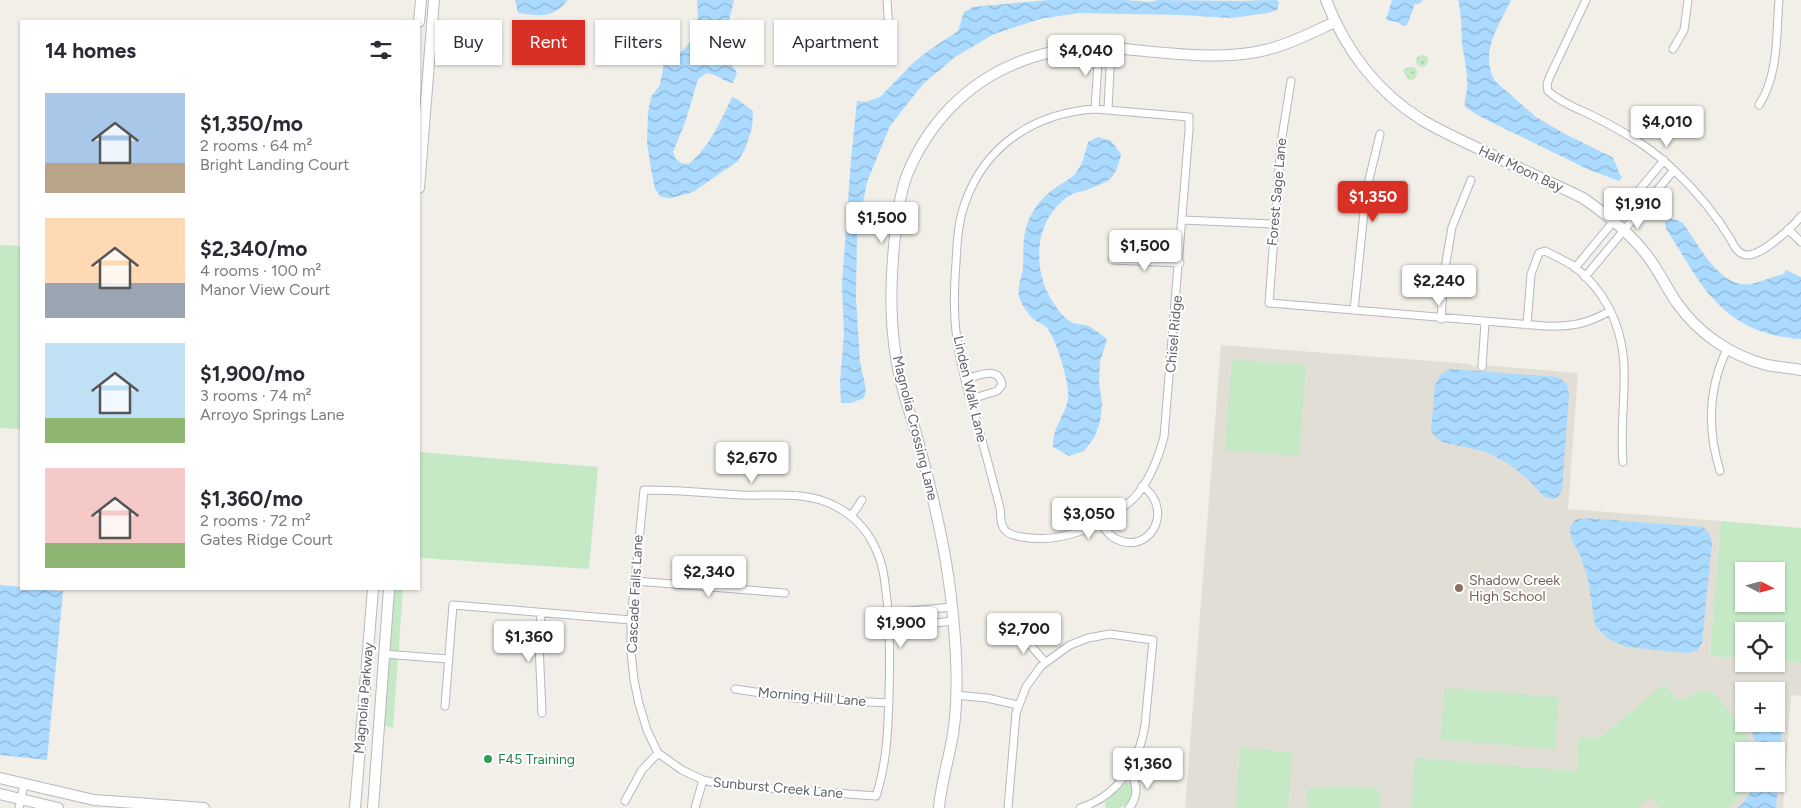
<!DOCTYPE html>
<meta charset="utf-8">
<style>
:root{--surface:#fff;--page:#f7f7f7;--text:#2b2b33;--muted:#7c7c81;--accent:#d93025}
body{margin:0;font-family:Figtree,sans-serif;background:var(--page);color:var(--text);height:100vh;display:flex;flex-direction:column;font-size:19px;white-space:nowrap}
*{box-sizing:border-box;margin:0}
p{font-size:16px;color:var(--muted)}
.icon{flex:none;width:28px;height:28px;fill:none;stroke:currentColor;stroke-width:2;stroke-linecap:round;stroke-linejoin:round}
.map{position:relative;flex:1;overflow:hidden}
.drawer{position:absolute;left:20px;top:20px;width:400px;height:570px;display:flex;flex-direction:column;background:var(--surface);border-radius:0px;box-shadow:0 1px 4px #0004}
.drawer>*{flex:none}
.hud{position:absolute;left:435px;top:20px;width:475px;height:45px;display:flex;gap:10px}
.needle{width:32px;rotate:96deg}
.fabs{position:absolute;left:1735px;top:562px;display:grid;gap:10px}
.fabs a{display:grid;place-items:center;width:50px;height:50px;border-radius:0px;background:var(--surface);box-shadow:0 1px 4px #0004;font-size:25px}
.price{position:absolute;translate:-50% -42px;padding:0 11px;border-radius:5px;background:#fff;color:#222;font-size:16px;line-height:32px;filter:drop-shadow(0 1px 2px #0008)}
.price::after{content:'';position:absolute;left:50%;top:30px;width:15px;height:11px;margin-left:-8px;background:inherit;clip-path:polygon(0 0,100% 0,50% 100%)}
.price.current{background:var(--accent);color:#fff}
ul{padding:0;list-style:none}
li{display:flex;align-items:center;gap:15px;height:125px;padding:0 25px}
li span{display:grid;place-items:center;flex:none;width:140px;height:100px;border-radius:0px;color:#555}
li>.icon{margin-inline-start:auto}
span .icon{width:60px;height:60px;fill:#fffc;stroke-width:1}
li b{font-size:21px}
h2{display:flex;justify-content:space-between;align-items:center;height:60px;padding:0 25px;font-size:21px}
.pill{padding:0 18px;border-radius:0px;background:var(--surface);box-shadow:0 1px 4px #0004;font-size:18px;line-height:45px}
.pill.current{background:var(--accent);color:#fff}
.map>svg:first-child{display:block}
.education{fill:#e1ded6;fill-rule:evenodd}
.grass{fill:#c5e8c5;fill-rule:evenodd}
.park{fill:url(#park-dots)}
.water{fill:url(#water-waves)}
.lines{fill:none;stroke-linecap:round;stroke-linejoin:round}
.street-casing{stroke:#b5b8bc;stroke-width:9}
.secondary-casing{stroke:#b6babf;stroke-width:12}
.street{stroke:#fff;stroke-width:7}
.secondary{stroke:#fff;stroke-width:10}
.education-dot{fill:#8d6e63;stroke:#fff;stroke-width:2}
.leisure-dot{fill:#2e9e5b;stroke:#fff;stroke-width:2}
.labels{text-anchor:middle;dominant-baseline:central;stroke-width:4;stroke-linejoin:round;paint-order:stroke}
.street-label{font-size:14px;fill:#5f6368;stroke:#fff}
.education-label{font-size:14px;fill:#785e54;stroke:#fff;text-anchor:start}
.leisure-label{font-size:14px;fill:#27864d;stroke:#fff;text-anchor:start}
</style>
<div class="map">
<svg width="1801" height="808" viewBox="0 0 1801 808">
<defs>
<pattern id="park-dots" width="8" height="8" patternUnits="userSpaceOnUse" patternTransform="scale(1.25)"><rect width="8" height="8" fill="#c5e8c5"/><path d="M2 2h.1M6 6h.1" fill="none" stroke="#a3c0a4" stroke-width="1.8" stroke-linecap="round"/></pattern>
<pattern id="water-waves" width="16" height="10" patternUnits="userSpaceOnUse" patternTransform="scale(1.25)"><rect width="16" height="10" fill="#aadaff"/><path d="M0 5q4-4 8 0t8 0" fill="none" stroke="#8eb4d2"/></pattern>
</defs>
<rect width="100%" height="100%" fill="#f1efe8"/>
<path class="education" d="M1221,345L1471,364V366L1476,367V365L1493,366L1578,373L1568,509L1721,521L1710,656L1744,658V664H1776V661L1801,663V696L1791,695L1783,808H1185ZM1744,691H1776V724H1744ZM1744,751H1776V784H1744Z"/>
<path class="grass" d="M0,245L21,246V429L0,428Z
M1232,359L1306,365L1299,456L1225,450Z
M419,452L598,467L589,569L422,558L419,561Z
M1721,521L1801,528V663L1776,661V631H1744V658L1710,656ZM1744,571H1776V604H1744Z
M390,589H403L393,728L381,725Z
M1664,684L1678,701L1701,691L1713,692L1741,725L1753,751H1744V784H1748L1740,797L1729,808H1661L1650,797L1638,808H1411L1415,758L1577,771L1579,737L1600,738Z
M1445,688L1559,697L1555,749L1440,740Z
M1240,748L1293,752L1288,808H1236Z
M1126,783H1131C1135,792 1130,806 1119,808C1115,808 1110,808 1106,808L1105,802Z
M1349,786L1376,788L1381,795L1380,808H1307L1308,788Z"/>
<path class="park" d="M1416 61a6 6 0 1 1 12 0a6 6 0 1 1-12 0Z
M1414,67L1418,72L1415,79L1409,80L1403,71L1405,68Z"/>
<path class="water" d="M515,0H568C552,19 541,16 518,13Z
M697,0H734L722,48L737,73L733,83C722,81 717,74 707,73L698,79L686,120L673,152L675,158L681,163L689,164C709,147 721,121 732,97L737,99L753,111L752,128L745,149L738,161L693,192L671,198L661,197L655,189L651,169L647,143L648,112L651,97L660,85L664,63C671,58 681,53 687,46C698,34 699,16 697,0Z
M1048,0H1125L1150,2L1158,0L1238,1L1276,0L1279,2L1277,10L1268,13L1231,18L1182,15L1079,13L1040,19L994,34L955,57L923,84L890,126L867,182L857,233L856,298L860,362L866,389L864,398L851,403H841L840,382L844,335L842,284L851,160L857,101L866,102L880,97L912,64L928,51L958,31L964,12L973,7Z
M1392,0H1423L1419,4H1415L1407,25L1403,26L1397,22L1386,20Z
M1458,0H1511C1499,25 1478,55 1496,82L1536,117L1565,134L1612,157C1618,165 1617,173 1622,177L1619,181L1585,168L1479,116L1465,107C1464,99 1467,94 1467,87C1468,73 1464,58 1462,43C1461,28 1462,16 1458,0Z
M1098,137L1111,141L1121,154C1115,182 1108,182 1083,191C1079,192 1073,193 1069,196C1032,220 1031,275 1057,308C1060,313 1068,321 1073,323C1077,324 1081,324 1085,325C1093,327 1100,334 1107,339L1100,362L1099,383L1102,403L1100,422L1094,438L1084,451L1069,456L1053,447C1052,424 1071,411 1068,390C1066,373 1057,343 1048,329C1044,324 1037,322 1032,318C1028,314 1022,305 1020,299C1016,290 1021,279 1023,269C1024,255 1022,242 1026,228C1030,212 1041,198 1054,189C1060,184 1067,181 1073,176C1082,168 1085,153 1088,142Z
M1670,219L1677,220L1683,223C1698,244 1721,290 1751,284C1762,282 1773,276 1784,274L1786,270L1801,277V339C1754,336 1723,317 1697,278C1686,262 1677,245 1666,229L1665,222Z
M1450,369L1558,377L1567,384L1569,394L1562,490L1558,497L1553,499L1544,497L1529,480L1509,464L1486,452L1442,442L1435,437L1431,431L1435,386L1440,375Z
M1584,518L1703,527L1709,533L1712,542L1702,643L1697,651L1686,653L1627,647L1610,640L1604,635L1595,625L1588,580L1581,557L1571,538L1570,527L1575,520Z
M0,585L21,587V589L63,591L47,760L0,755Z
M1744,692V720L1737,710V700Z
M1776,692L1784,703L1776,808H1738L1745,801L1755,784H1776V751H1758L1752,732L1746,724H1776Z"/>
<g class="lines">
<defs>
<path id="street" d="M887,0L889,31
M1586,0L1550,76L1547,84L1548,91C1561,103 1579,109 1595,117C1624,132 1652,148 1676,172C1697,192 1716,215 1731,240C1734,246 1738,254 1746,255C1760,257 1793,227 1801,216
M1673,49L1684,30L1688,0
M1291,81L1281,143L1269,303L1545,326C1571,327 1587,324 1610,311
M1759,105C1779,74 1776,35 1779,0
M1095,109L1189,117V130L1164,437C1158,459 1150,481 1134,498C1104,526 1063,544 1022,537C1015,536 1006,534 1003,527C1000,522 1001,513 1000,508C992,477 984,447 975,416C968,391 960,365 957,339C953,313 954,288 956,263C957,243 958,222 965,203C985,145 1035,113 1095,109Z
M1095,109L1099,47
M1108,110L1111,48
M1182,220L1274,224
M1788,229L1801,242
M1112,260L1180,263
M1575,268L1664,160
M1585,277L1674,170
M1354,310L1366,192L1380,134
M1441,319L1444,274L1452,227L1471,180
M1527,325L1531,274L1539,253L1545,251C1555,256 1566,261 1575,267C1589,278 1601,293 1609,308C1636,360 1618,407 1623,462
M1482,367L1485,322
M965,379C979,376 999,365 1002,385L997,391L971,399
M1720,471C1707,429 1708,389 1727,349
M644,490C677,490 710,493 742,495C773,496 807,491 835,506C855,516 869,532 877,552C884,567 885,584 887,600C890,632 890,663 889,695C888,729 887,763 876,796L725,785L703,780L682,770L658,753L647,730L639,704L634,680L631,652V620Z
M852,515L862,500
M1100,522C1105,529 1109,536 1116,539C1144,553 1168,523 1153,497C1151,493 1146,489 1142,486
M635,581L785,593
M541,613L539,644L542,713
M888,613L952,607
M889,628L953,621
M1020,633L1045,662
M384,654L448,659
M735,689L795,698L889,703
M955,695L987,698L1018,705
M445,706L453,605L631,620
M625,801L642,770L658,753
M19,808L24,784
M695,808L703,780
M1008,808L1016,713L1026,687L1041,666L1070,645L1088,638L1110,634L1153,640L1145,725C1139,763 1118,796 1080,808
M1129,808C1139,796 1138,784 1129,771"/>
<path id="secondary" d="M1326,0C1345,49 1377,92 1422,120C1444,133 1467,143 1490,154C1521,169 1552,183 1583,198C1606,214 1629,232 1646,254C1658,269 1666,287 1677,303C1698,333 1731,356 1767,365C1778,367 1790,368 1801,370
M419,22L421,0
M419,188L434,0
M0,778L94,800L204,808
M0,794L58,808
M355,808L373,589
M373,808L389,589
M939,808C941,783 949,759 953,734C960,689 955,627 949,582C942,530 929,480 915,430C910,413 904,396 900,378C889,331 890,284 895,236C897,215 900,194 907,175C917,150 932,127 950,108C990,67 1042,48 1099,47C1148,50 1208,61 1256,52C1284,47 1309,34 1335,22"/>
</defs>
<use href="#street" class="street-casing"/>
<use href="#secondary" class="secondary-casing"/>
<use href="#street" class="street"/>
<use href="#secondary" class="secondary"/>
</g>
<circle class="education-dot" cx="1459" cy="588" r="5"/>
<circle class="leisure-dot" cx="488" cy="759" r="5"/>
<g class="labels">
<g class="street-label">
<text transform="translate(1521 169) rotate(25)">Half Moon Bay</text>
<text transform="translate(1277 192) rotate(-85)">Forest Sage Lane</text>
<text transform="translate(1174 334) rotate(-85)">Chisel Ridge</text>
<text transform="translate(970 389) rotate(77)">Linden Walk Lane</text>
<text transform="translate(915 428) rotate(76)">Magnolia Crossing Lane</text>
<text transform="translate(635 594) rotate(-87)">Cascade Falls Lane</text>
<text transform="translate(812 697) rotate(5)">Morning Hill Lane</text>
<text transform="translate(364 698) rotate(-85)">Magnolia Parkway</text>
<text transform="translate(778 788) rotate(5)">Sunburst Creek Lane</text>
</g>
<g class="education-label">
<text x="1469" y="580">Shadow Creek<tspan x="1469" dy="16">High School</tspan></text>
</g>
<g class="leisure-label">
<text x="498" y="759">F45 Training</text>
</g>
</g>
</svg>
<div class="fabs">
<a><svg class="needle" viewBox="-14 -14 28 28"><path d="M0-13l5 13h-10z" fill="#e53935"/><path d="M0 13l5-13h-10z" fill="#7c7c81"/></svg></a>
<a><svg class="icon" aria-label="locate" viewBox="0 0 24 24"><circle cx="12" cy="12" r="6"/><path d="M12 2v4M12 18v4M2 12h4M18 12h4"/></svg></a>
<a>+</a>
<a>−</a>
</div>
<b class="price" style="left:1086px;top:77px">$4,040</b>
<b class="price" style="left:1667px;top:148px">$4,010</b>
<b class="price current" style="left:1373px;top:223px">$1,350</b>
<b class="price" style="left:1638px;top:230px">$1,910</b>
<b class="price" style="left:882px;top:244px">$1,500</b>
<b class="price" style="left:1145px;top:272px">$1,500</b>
<b class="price" style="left:1439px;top:307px">$2,240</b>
<b class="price" style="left:752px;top:484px">$2,670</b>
<b class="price" style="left:1089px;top:540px">$3,050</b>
<b class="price" style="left:709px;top:598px">$2,340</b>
<b class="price" style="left:901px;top:649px">$1,900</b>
<b class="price" style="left:1024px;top:655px">$2,700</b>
<b class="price" style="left:529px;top:663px">$1,360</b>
<b class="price" style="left:1148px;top:790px">$1,360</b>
<div class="hud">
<a class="pill">Buy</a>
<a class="pill current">Rent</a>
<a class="pill">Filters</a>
<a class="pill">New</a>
<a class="pill">Apartment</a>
</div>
<section class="drawer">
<h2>14 homes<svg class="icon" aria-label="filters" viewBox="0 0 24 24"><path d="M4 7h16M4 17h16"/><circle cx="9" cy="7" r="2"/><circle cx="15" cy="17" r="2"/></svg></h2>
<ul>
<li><span style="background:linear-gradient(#a9c7e8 70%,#b9a48a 0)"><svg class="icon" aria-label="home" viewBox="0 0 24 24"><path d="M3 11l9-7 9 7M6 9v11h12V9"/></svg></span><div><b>$1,350/mo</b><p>2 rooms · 64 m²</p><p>Bright Landing Court</p></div></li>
<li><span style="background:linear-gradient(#ffd9b3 65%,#9aa5b1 0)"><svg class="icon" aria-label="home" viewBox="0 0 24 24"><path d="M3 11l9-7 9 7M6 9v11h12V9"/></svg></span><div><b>$2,340/mo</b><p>4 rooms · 100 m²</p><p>Manor View Court</p></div></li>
<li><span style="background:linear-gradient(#bfe0f5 75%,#8fb573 0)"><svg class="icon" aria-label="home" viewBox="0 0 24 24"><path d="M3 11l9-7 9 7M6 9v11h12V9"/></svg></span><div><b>$1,900/mo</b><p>3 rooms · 74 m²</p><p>Arroyo Springs Lane</p></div></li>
<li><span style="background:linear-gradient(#f6c9c9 75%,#8fb573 0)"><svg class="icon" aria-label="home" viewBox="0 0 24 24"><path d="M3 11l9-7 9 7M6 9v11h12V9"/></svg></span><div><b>$1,360/mo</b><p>2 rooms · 72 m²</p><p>Gates Ridge Court</p></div></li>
</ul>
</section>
</div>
